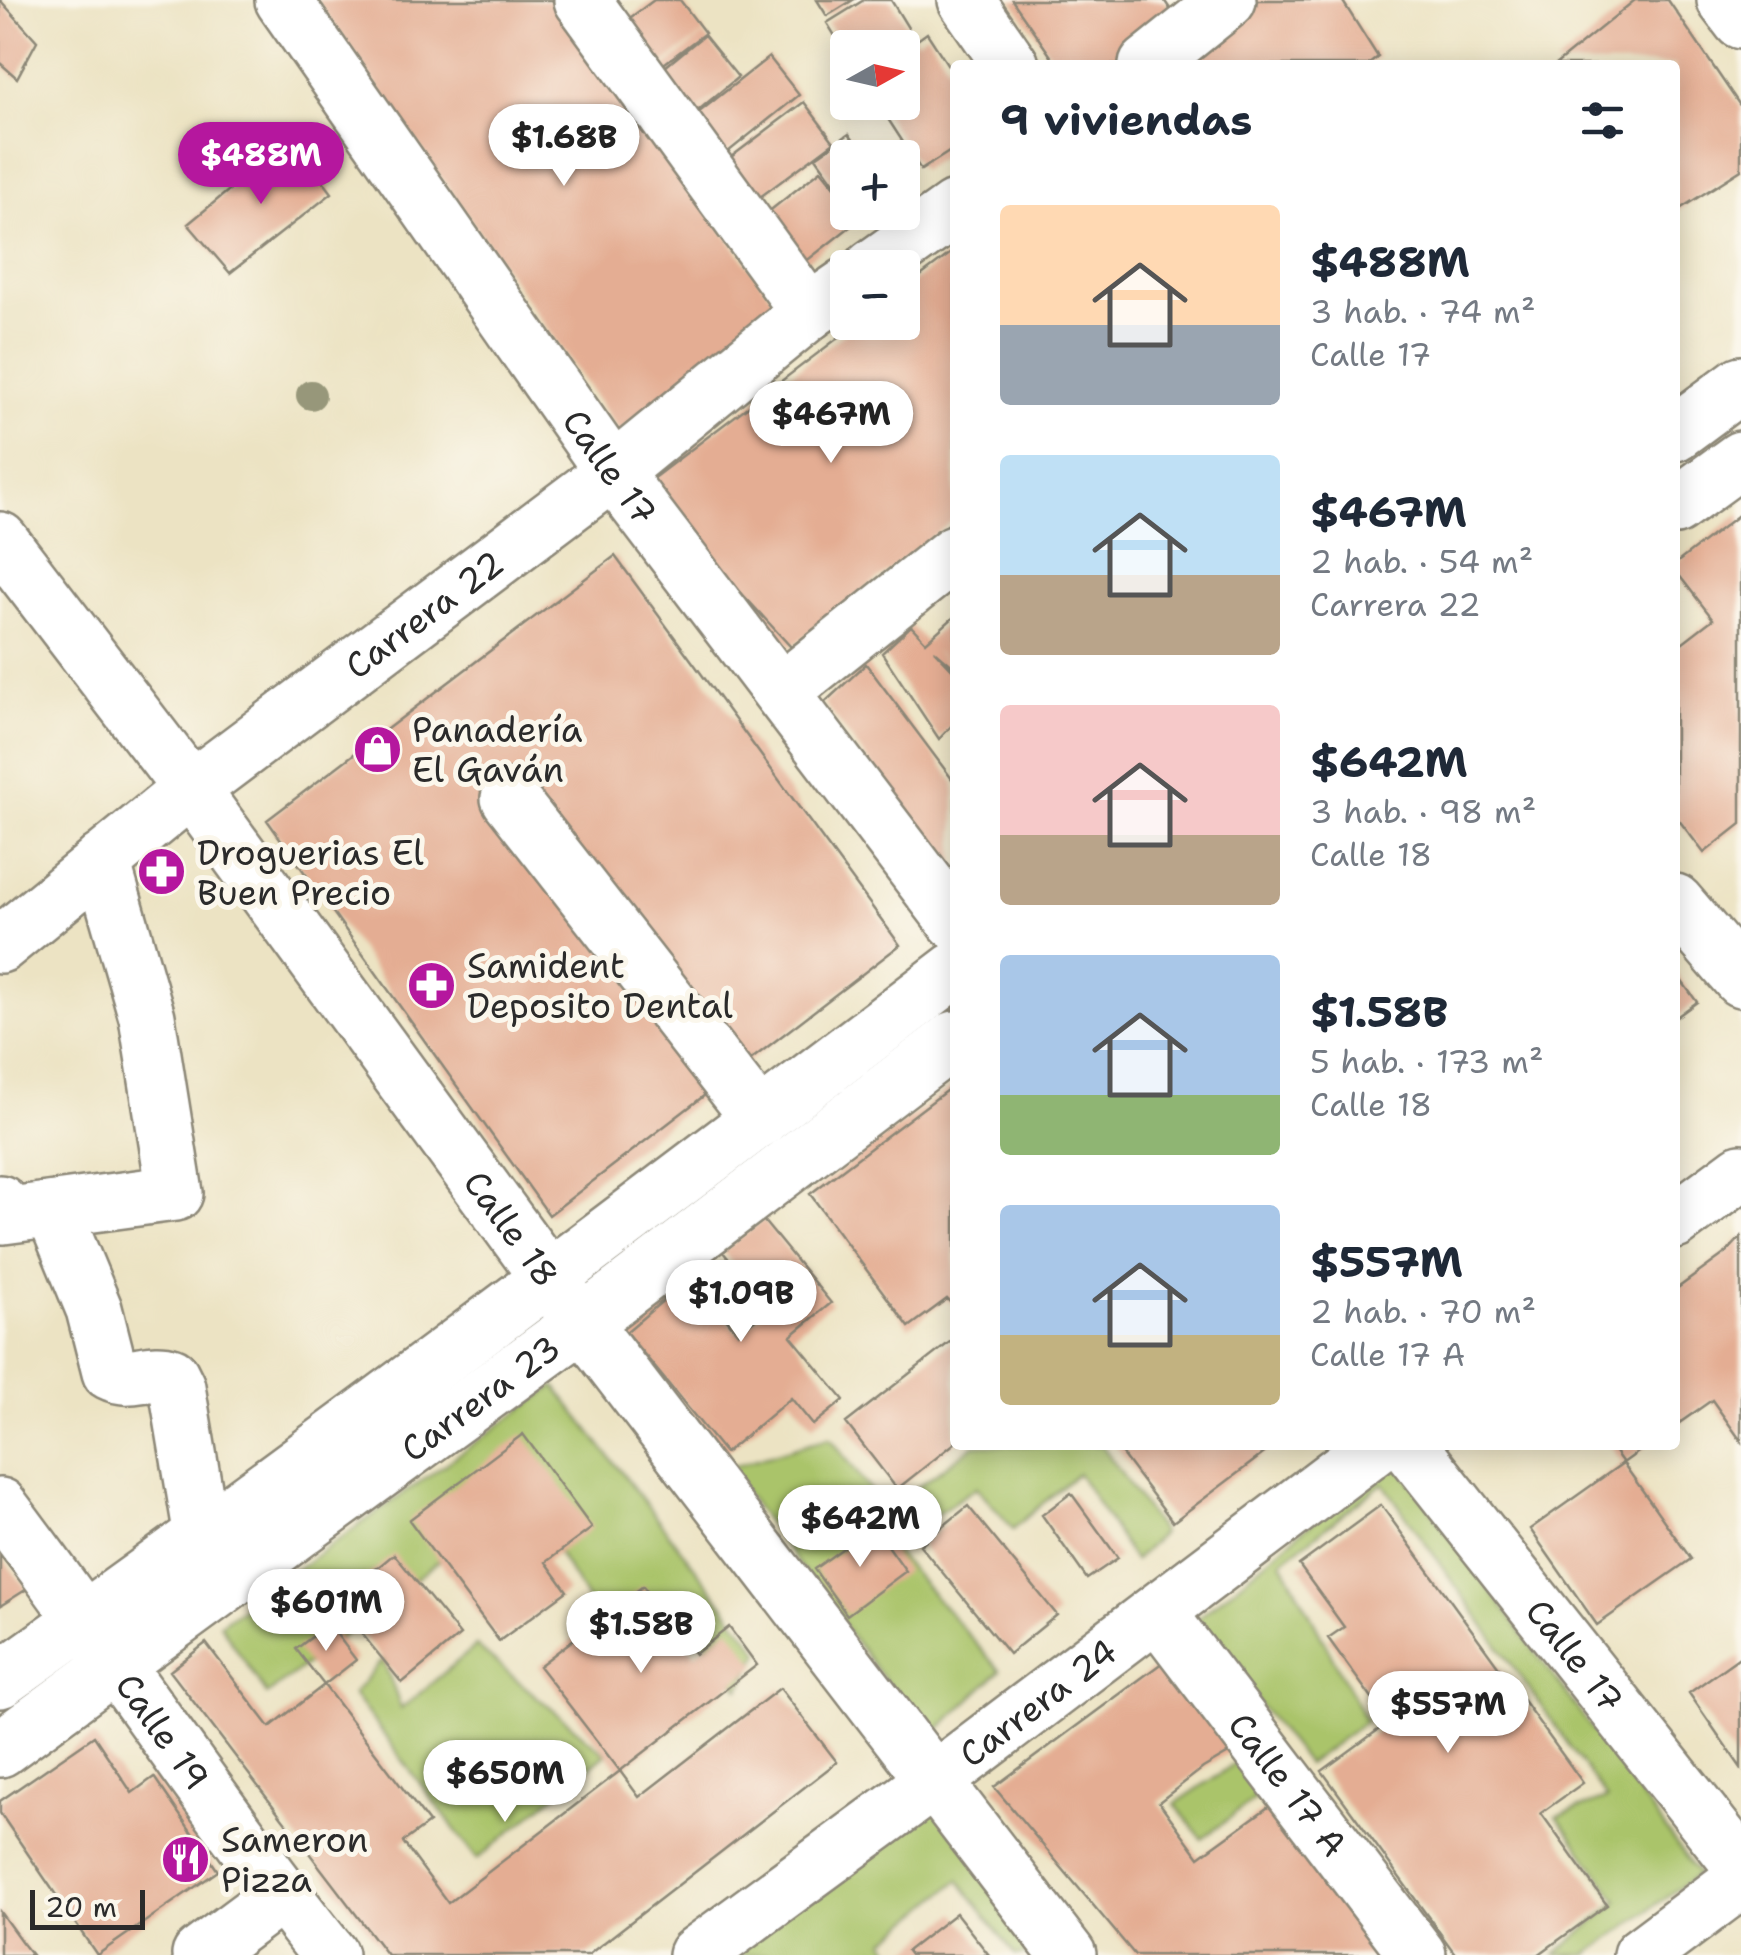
<!DOCTYPE html>
<html lang="es">
<meta charset="utf-8">
<style>
:root{--surface:#fff;--page:#f2f2f3;--text:#1f2937;--muted:#747a83;--accent:#b5179e}
body{margin:0;font-family:"Shantell Sans",sans-serif;background:var(--page);color:var(--text);height:100vh;display:flex;flex-direction:column;font-size:38px;white-space:nowrap}
*{box-sizing:border-box;margin:0}
p{font-size:32px;color:var(--muted)}
.icon{flex:none;width:55px;height:55px;fill:none;stroke:currentColor;stroke-width:2;stroke-linecap:round;stroke-linejoin:round}
.map{position:relative;flex:1;overflow:hidden}
.details{position:absolute;left:950px;top:60px;width:730px;height:1390px;display:flex;flex-direction:column;background:var(--surface);border-radius:10px;box-shadow:0 5px 25px #0003}
.details>*{flex:none}
.needle{width:65px;rotate:82deg}
.tools{position:absolute;left:830px;top:30px;display:grid;gap:20px}
.tools a{display:grid;place-items:center;width:90px;height:90px;border-radius:10px;background:var(--surface);box-shadow:0 5px 25px #0003;font-size:50px}
.scale{position:absolute;left:30px;bottom:25px;width:115px;box-sizing:border-box;padding-left:10px;border:5px solid #2b2b2b;border-top:0;font-size:28px;line-height:35px;white-space:nowrap;color:#2b2b2b;-webkit-text-stroke:8px #fbf7ec;paint-order:stroke}
.price{position:absolute;translate:-50% -85px;padding:0 22px;border-radius:35px;background:#fff;color:#222;font-size:32px;line-height:65px;filter:drop-shadow(0 2px 5px #0008)}
.price::after{content:'';position:absolute;left:50%;top:60px;width:30px;height:22px;margin-left:-15px;background:inherit;clip-path:polygon(0 0,100% 0,50% 100%)}
.price.selected{background:var(--accent);color:#fff}
ul{padding:0;list-style:none}
li{display:flex;align-items:center;gap:30px;height:250px;padding:0 50px}
li span{display:grid;place-items:center;flex:none;width:280px;height:200px;border-radius:10px;color:#555}
li>.icon{margin-inline-start:auto}
span .icon{width:120px;height:120px;fill:#fffc;stroke-width:1}
li b{font-size:42px}
h2{display:flex;justify-content:space-between;align-items:center;height:120px;padding:0 50px;font-size:42px}
.map>svg:first-child{display:block}
.green{fill:#aac46a;stroke:#6a784a;stroke-width:2.5}
.building{fill:#e4ad93}
.lines{fill:none;stroke-linecap:round;stroke-linejoin:round}
.minor-casing{stroke:#8c8777;stroke-width:60}
.minor{stroke:#fff;stroke-width:55}
.tree{fill:#97977a}
.labels{text-anchor:middle;dominant-baseline:central;stroke-width:10;stroke-linejoin:round;paint-order:stroke}
.street-label{font-size:35px;fill:#2b2b2b;stroke:#fbf7ec}
.poi-label{font-size:35px;fill:#2b2b2b;stroke:#fbf7ec;text-anchor:start}
</style>
<div class="map">
<svg width="1741" height="1955" viewBox="0 0 1741 1955">
<rect width="100%" height="100%" fill="#fbf7ec"/>
<filter id="ink" filterUnits="userSpaceOnUse"><feTurbulence type="fractalNoise" baseFrequency=".01" numOctaves="2"/><feDisplacementMap in="SourceGraphic" scale="20" xChannelSelector="R" yChannelSelector="G"/><feConvolveMatrix kernelMatrix="1 2 1 2 8 2 1 2 1" color-interpolation-filters="sRGB"/></filter>
<filter id="wash" filterUnits="userSpaceOnUse"><feTurbulence type="fractalNoise" baseFrequency=".0048" numOctaves="4" result="noise"/><feDisplacementMap in="SourceGraphic" scale="40" xChannelSelector="R" yChannelSelector="G"/><feGaussianBlur stdDeviation="2.25" result="paint"/><feColorMatrix in="noise" values="0 0 0 0 0 0 0 0 0 0 0 0 0 0 0 0 0 1.4 0 .05"/><feComposite in="paint" operator="in"/></filter>
<g filter="url(#wash)">
<rect width="100%" height="100%" fill="#ece3c3"/>
<path class="green" d="M555,1386L760,1652L740,1689L678,1609L618,1651L523,1495L267,1695L220,1624Z
M830,1437L886,1511L974,1445H1102L1162,1533L1134,1561L1078,1473L1013,1529L977,1487L889,1545L1000,1671L928,1739L727,1468Z
M1392,1456L1698,1874L1587,1955H1555L1618,1901L1557,1816L1607,1799L1383,1483L1282,1561L1366,1721L1307,1764L1193,1622Z
M476,1646L606,1754L477,1859L353,1694L383,1659L401,1709Z
M1240,1760L1262,1793L1202,1839L1175,1804Z
M929,1802L1050,1955H1015L959,1880L885,1941L894,1955H722Z"/>
<g id="blocks">
<path class="building" d="M0,0L37,41L17,78L0,63Z
M317,0H552L781,309L620,433Z
M654,0H680L705,33L653,72L619,26Z
M817,0H853L827,16Z
M864,0H891L916,41L927,33L955,76V148L921,170L877,102H902V48H848V57L827,23Z
M1012,0H1164L1179,22L1118,65H1057Z
M1258,0H1342L1378,57L1368,65H1184Z
M1635,0H1668L1741,107V170L1675,212V65H1555Z
M704,35L738,77L694,114L659,72Z
M769,57L799,95L723,156L693,117Z
M804,102L834,142L756,200L727,160Z
M849,134L866,158H848V202L816,157Z
M291,139L332,193L230,273L188,224Z
M821,170L848,203V212H855L860,219L800,266L762,217Z
M955,250V519L791,647L643,486L859,322H902V290Z
M1741,513V824L1704,853L1675,815V641L1678,646L1713,619L1675,570V564Z
M615,556L900,945L549,1215L267,820Z
M955,616V668L934,650L955,672V722L939,739L882,653L911,626L926,642Z
M866,664L955,783V876L824,703Z
M1675,972L1697,1002L1675,1018Z
M955,1084V1307L947,1299L909,1327L810,1194Z
M763,1220L831,1303L791,1336L844,1400L813,1425L791,1398L725,1453L626,1332L692,1276L738,1333L769,1308L723,1252Z
M1741,1237V1441L1712,1400L1675,1426V1290L1727,1252Z
M955,1338V1443L897,1489L846,1423Z
M523,1434L592,1528L546,1562L567,1591L499,1641L409,1520Z
M1115,1445H1275L1173,1522Z
M1610,1445H1648L1623,1463Z
M1623,1463L1691,1559L1597,1625L1530,1529Z
M1071,1493L1118,1558L1087,1579L1042,1515Z
M1381,1505L1583,1783L1541,1813L1607,1905L1538,1955H1456L1322,1771L1389,1722L1328,1638L1344,1627L1299,1565Z
M968,1506L1057,1615L1009,1654L920,1545Z
M874,1526L906,1571L847,1615L814,1569Z
M394,1554L460,1635L402,1683L336,1602Z
M0,1555L27,1589L0,1606Z
M643,1586L695,1654L729,1627L757,1665L620,1771L539,1666Z
M329,1624L356,1660L324,1685L296,1649Z
M206,1643L270,1727L324,1685L429,1823L403,1842L448,1903L620,1771L639,1797L780,1688L837,1762L588,1955H387L170,1671Z
M1178,1651L1244,1744L1203,1768L1159,1802L1199,1857L1289,1792L1411,1955H1135L994,1787Z
M1741,1656V1768L1689,1693Z
M94,1736L132,1793L154,1777L218,1871L97,1955L0,1813V1801Z
M0,1912L21,1941L32,1955H0Z
M956,1913L989,1955H910L907,1951Z"/>
</g>
</g>
<g filter="url(#ink)">
<use href="#blocks" fill-opacity="0" stroke="#8c8777" stroke-width="2.5"/>
<g class="lines">
<defs>
<g id="minor">
<path id="s1" d="M283,0L613,472L955,921"/>
<path d="M582,0L809,312"/>
<path d="M966,0L1011,65"/>
<path d="M1725,0L1741,21"/>
<path d="M1147,65L1228,0"/>
<path d="M872,268L955,209"/>
<path d="M1675,433L1741,384"/>
<path d="M1675,507L1741,459"/>
<path id="s2" d="M0,540L191,789L549,1279L1068,1955"/>
<path d="M781,692L955,553"/>
<path d="M509,798L760,1119"/>
<path d="M1675,902L1741,979"/>
<path id="s3" d="M0,945L191,789L613,472L809,312L848,285"/>
<path d="M0,1203L3,1216L175,1193L147,1017L102,861"/>
<path d="M53,1210L94,1309L110,1372C131,1383 150,1368 171,1375L177,1387L202,1536"/>
<path d="M1675,1221L1741,1172"/>
<path id="s4" d="M1409,1445L1741,1865"/>
<path id="s5" d="M0,1506C112,1654 214,1810 330,1955"/>
<path id="s6" d="M1158,1613L1418,1955"/>
<path d="M0,1680C324,1450 639,1211 955,970"/>
<path id="s7" d="M0,1749L582,1323L955,1039"/>
<path d="M200,1955L282,1894"/>
<path id="s8" d="M696,1955L935,1780L1377,1445"/>
<path d="M1641,1955L1741,1880"/>
</g>
</defs>
<use href="#minor" class="minor-casing"/>
<use href="#minor" class="minor"/>
</g>
<circle class="tree" cx="311" cy="395" r="15"/>
</g>
<defs>
<symbol id="shop-disc" viewBox="-11 -11 22 22"><circle r="9.5" fill="#b5179e" stroke="#fbf7ec"/><path d="M-5-2.5h2.3a2.7 3.5 0 0 1 5.4 0H5L5.5 6h-11ZM-1.5-2.5h3a1.5 2.3 0 0 0-3 0Z" fill="#fff"/></symbol>
<symbol id="pharmacy-disc" viewBox="-11 -11 22 22"><circle r="9.5" fill="#b5179e" stroke="#fbf7ec"/><path d="M-2-6h4v4h4v4h-4v4h-4v-4h-4v-4h4Z" fill="#fff"/></symbol>
<symbol id="restaurant-disc" viewBox="-11 -11 22 22"><circle r="9.5" fill="#b5179e" stroke="#fbf7ec"/><path d="M-5-6h1v4h1v-4h1v4h1v-4h1v5L-1.5 .5V6h-2V.5L-5-1ZM5-6V6H3V1.5H1.5Q1.5-4 5-6Z" fill="#fff"/></symbol>
</defs>
<g fill-rule="evenodd">
<use href="#shop-disc" x="350" y="722" width="55" height="55"/>
<use href="#pharmacy-disc" x="134" y="844" width="55" height="55"/>
<use href="#pharmacy-disc" x="404" y="958" width="55" height="55"/>
<use href="#restaurant-disc" x="158" y="1832" width="55" height="55"/>
</g>
<g class="labels">
<g class="street-label">
<text stroke="none"><textPath href="#s1" startOffset="570">Calle 17</textPath></text>
<text stroke="none"><textPath href="#s3" startOffset="538">Carrera 22</textPath></text>
<text stroke="none"><textPath href="#s2" startOffset="858">Calle 18</textPath></text>
<text stroke="none"><textPath href="#s7" startOffset="595">Carrera 23</textPath></text>
<text stroke="none"><textPath href="#s4" startOffset="268">Calle 17</textPath></text>
<text stroke="none"><textPath href="#s8" startOffset="425">Carrera 24</textPath></text>
<text stroke="none"><textPath href="#s5" startOffset="278">Calle 19</textPath></text>
<text stroke="none"><textPath href="#s6" startOffset="215">Calle 17 A</textPath></text>
</g>
<g class="poi-label">
<text x="412" y="729">Panadería<tspan x="412" dy="40">El Gaván</tspan></text>
<text x="197" y="852">Droguerias El<tspan x="197" dy="40">Buen Precio</tspan></text>
<text x="467" y="965">Samident<tspan x="467" dy="40">Deposito Dental</tspan></text>
<text x="221" y="1839">Sameron<tspan x="221" dy="40">Pizza</tspan></text>
</g>
</g>
</svg>
<div class="tools">
<a><svg class="needle" viewBox="-14 -14 28 28"><path d="M0-13l5 13h-10z" fill="#e53935"/><path d="M0 13l5-13h-10z" fill="#747a83"/></svg></a>
<a>+</a>
<a>−</a>
</div>
<div class="scale">20 m</div>
<b class="price" style="left:564px;top:189px">$1.68B</b>
<b class="price selected" style="left:261px;top:207px">$488M</b>
<b class="price" style="left:831px;top:466px">$467M</b>
<b class="price" style="left:741px;top:1345px">$1.09B</b>
<b class="price" style="left:860px;top:1570px">$642M</b>
<b class="price" style="left:326px;top:1654px">$601M</b>
<b class="price" style="left:641px;top:1676px">$1.58B</b>
<b class="price" style="left:1448px;top:1756px">$557M</b>
<b class="price" style="left:505px;top:1825px">$650M</b>
<section class="details">
<h2>9 viviendas<svg class="icon" aria-label="filters" viewBox="0 0 24 24"><path d="M4 7h16M4 17h16"/><circle cx="9" cy="7" r="2"/><circle cx="15" cy="17" r="2"/></svg></h2>
<ul>
<li><span style="background:linear-gradient(#ffd9b3 60%,#9aa5b1 0)"><svg class="icon" aria-label="home" viewBox="0 0 24 24"><path d="M3 11l9-7 9 7M6 9v11h12V9"/></svg></span><div><b>$488M</b><p>3 hab. · 74 m²</p><p>Calle 17</p></div></li>
<li><span style="background:linear-gradient(#bfe0f5 60%,#b9a48a 0)"><svg class="icon" aria-label="home" viewBox="0 0 24 24"><path d="M3 11l9-7 9 7M6 9v11h12V9"/></svg></span><div><b>$467M</b><p>2 hab. · 54 m²</p><p>Carrera 22</p></div></li>
<li><span style="background:linear-gradient(#f6c9c9 65%,#b9a48a 0)"><svg class="icon" aria-label="home" viewBox="0 0 24 24"><path d="M3 11l9-7 9 7M6 9v11h12V9"/></svg></span><div><b>$642M</b><p>3 hab. · 98 m²</p><p>Calle 18</p></div></li>
<li><span style="background:linear-gradient(#a9c7e8 70%,#8fb573 0)"><svg class="icon" aria-label="home" viewBox="0 0 24 24"><path d="M3 11l9-7 9 7M6 9v11h12V9"/></svg></span><div><b>$1.58B</b><p>5 hab. · 173 m²</p><p>Calle 18</p></div></li>
<li><span style="background:linear-gradient(#a9c7e8 65%,#c2b280 0)"><svg class="icon" aria-label="home" viewBox="0 0 24 24"><path d="M3 11l9-7 9 7M6 9v11h12V9"/></svg></span><div><b>$557M</b><p>2 hab. · 70 m²</p><p>Calle 17 A</p></div></li>
</ul>
</section>
</div>
